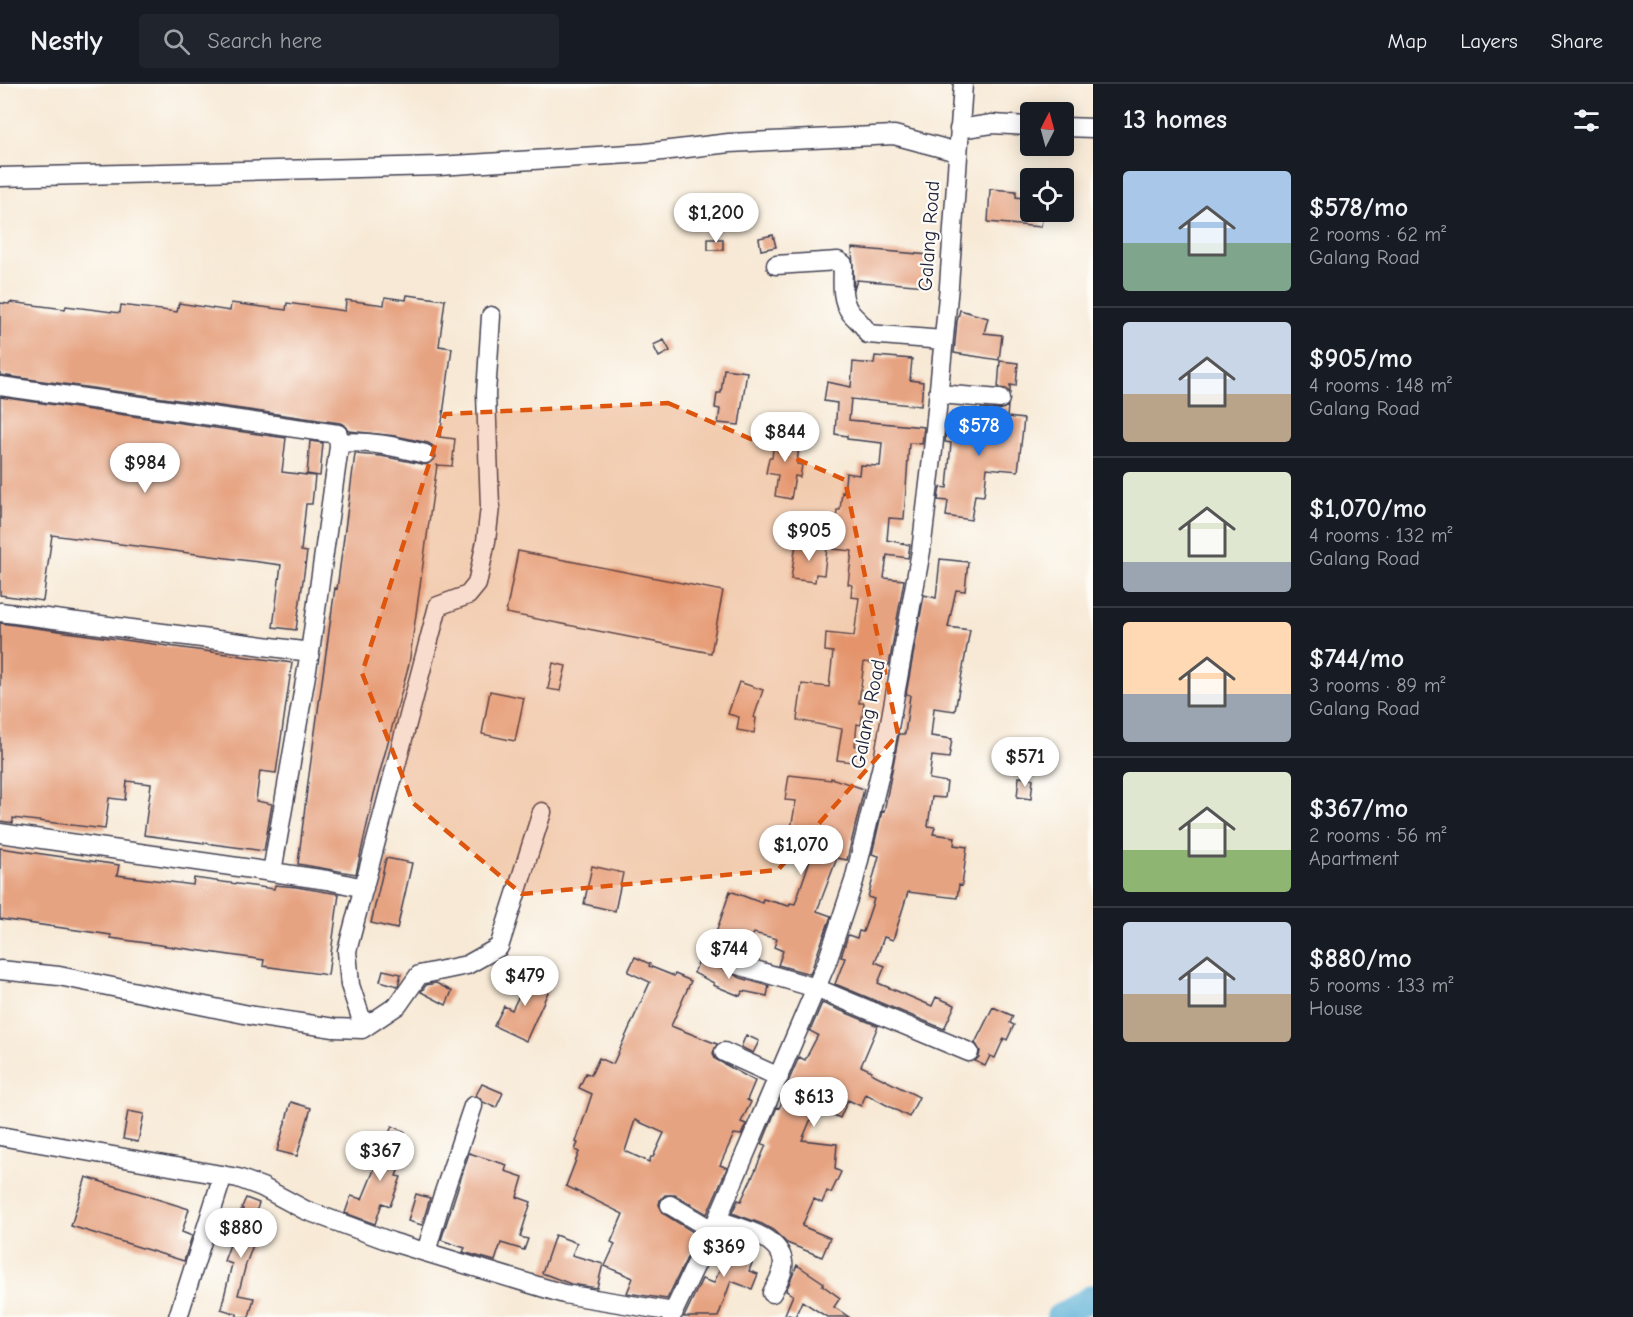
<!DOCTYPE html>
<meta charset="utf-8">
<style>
:root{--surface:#171b24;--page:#20242c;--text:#f1f3f6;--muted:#9ea1a6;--line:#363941;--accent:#1a73e8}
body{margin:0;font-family:"Comic Neue",sans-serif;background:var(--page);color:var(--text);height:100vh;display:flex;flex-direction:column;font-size:22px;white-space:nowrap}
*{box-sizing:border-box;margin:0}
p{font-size:20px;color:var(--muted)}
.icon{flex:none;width:33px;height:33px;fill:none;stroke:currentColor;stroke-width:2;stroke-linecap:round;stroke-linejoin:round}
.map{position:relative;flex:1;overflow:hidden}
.side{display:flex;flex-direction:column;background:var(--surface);width:540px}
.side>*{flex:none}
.needle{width:39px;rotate:6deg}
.fabs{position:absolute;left:1020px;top:18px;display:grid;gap:12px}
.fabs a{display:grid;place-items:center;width:54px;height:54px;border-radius:6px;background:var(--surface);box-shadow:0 3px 15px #0003;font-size:30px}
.price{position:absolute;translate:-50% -51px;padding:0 14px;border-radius:21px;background:#fff;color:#222;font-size:20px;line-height:39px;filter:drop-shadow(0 2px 3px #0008)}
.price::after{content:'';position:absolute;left:50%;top:36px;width:18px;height:14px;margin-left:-9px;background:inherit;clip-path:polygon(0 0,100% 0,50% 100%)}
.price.selected{background:var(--accent);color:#fff}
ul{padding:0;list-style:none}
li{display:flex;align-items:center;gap:18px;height:150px;padding:0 30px}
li+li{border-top:2px solid var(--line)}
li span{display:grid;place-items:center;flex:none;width:168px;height:120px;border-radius:6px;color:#555}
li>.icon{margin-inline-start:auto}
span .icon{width:72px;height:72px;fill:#fffc;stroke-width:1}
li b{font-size:26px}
h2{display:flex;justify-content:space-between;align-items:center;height:72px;padding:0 30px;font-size:26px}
header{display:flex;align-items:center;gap:36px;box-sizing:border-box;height:84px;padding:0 30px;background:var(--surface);border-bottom:2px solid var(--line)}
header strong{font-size:28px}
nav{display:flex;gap:33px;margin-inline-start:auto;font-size:21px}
.search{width:420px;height:54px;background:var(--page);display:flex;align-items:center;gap:15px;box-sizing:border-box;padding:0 21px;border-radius:6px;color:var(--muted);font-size:22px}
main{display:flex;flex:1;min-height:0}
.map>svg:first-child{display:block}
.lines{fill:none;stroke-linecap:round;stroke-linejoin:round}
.river{stroke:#5bb0d7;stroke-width:26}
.building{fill:#e6a381;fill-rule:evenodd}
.minor-casing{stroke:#424052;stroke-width:21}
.minor{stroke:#fff;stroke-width:18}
.marked{fill:#de560e;fill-opacity:0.2;stroke:#de560e;stroke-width:4.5;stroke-dasharray:12 8;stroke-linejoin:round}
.labels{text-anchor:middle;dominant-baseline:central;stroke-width:4.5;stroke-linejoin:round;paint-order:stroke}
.street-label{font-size:20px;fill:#22223b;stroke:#fdfcf7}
</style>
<header>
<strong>Nestly</strong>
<div class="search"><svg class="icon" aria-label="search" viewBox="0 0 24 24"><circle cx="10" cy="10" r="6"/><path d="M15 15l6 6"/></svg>Search here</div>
<nav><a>Map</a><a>Layers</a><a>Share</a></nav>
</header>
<main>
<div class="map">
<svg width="1093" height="1233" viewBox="0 0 1093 1233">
<rect width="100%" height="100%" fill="#fdfcf7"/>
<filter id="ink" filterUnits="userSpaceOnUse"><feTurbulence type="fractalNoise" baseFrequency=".0167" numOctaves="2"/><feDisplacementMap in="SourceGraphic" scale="12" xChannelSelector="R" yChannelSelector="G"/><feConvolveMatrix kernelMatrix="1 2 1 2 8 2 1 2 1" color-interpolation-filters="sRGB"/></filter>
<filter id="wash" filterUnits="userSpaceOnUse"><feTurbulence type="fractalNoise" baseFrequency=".008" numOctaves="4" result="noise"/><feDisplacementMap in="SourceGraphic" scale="24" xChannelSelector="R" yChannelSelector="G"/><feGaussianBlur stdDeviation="1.35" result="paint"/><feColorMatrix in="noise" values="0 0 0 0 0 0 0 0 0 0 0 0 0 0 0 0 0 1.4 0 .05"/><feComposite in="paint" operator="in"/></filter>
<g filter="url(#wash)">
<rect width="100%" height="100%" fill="#f7e9d5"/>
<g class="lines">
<path class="river" d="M1059,1233L1093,1213"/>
</g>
<g id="blocks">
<path class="building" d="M990,105L1016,107V113L1030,115V128H1043L1041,143L988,138Z
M773,151L776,163L761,166L759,154Z
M708,155H723V166H708Z
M852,164L929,171L926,202L857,196L854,206Z
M407,211L445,216L439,262L452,264L440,353L455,355L452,382L437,381L409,580L374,710L356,790L298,780L308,698L335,504L337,505L355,370L381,372L427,381L436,373L433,362L428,359L396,352L349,347L345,341L340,339L0,291V219L9,220L10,218L65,225L66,222L120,229L121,221L177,228L179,219L230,227L231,219L286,226L287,219L345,227L346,216L384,221L385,213L406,216Z
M960,226L988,234L984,249L1002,251L999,276L954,269L957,237Z
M664,256L670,267L659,273L653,261Z
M875,272L912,275L910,296L923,298L921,322L851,315L849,336L924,343L922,360L909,359L904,435L889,434L887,456L910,461L908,474L887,471L884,494L904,496L903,502L889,581L864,578L859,619H864L861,641L857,640L855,662L863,663L861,679L837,676L842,645L797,636L802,600L829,603L833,568L825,567L826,549L854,552L859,514L851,513L852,501L848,500L852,467L833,465L837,426H840L842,408L844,409L846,389L859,391L860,381L880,382L882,359L847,355V352L835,350L837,319L824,317L827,298L851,303L853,278L874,280Z
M1000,277L1018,279L1016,302L1010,301V309L1006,305L998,304Z
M724,285L747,288L739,341L718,339L720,325L715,324L717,309H721Z
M0,313L286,354L282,388L315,392L312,420H306L301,467L307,468L296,546L273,543L281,481L52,451L43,517L0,511Z
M1008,322L1007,333L1024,335L1018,387L987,384L984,412L975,411L971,436L946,432L948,417L938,416L940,403L947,404L951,359L945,358L947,341L957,342L958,336H980L981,325L1000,326Z
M775,348L800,351L797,380L802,381L800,393L795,392L791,415L775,412L778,391L766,389L769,374H772Z
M310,357L323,359L320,392L307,390Z
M796,459L827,464L824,491L816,490L815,498L791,495Z
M518,467L723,507L711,569L506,529Z
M940,475L968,478L965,507L956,506L948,543L970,546L955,627L934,624L931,652L952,655L949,674L932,672L929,695L947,698L945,714L932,713L928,742L935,743L933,750L955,753L954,761L967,763L962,802L959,801L957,814L908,808L893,856L884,853L875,878L885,882L878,899L932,922L936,913L955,921L944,945L835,900L845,874L841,873L848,851L857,854L859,847L863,848L874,815L868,813L879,772L872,770L882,727L884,728L899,650H905L910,611L906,610L924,511L936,514Z
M0,539L292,579L276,689L260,687L256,717L272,720L264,767L144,751L151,700L127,697L125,716L109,714L105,745L13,734V739L0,737Z
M553,579L566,582L560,607L548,605Z
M739,598L763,606L754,633L756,634L754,649L737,646L739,633L728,630Z
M490,607L524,614L515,657L482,650Z
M789,691L831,696V694L864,705L847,776L837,774L817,827L831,832L810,890L778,881L783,867L774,863L777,855L754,849L744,866L726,856L725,858L714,855L730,807L762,819L763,815L789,822L790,819L795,820L819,749L791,744L796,717L785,716Z
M1019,693L1033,695L1031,715L1017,713Z
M0,764L119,781L117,791L193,801L194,794L274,805L275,801L296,803L339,810L328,891L263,882L264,876L111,854V851L0,835Z
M386,774L412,779L397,845L371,839Z
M592,782L623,789L615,827L584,820Z
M635,873L650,880L649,882L674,892L675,890L691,897L671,942L717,960L713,969L715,975L755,997L747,1016L751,1018L741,1038L746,1040L741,1051L734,1050L720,1081L727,1084L707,1130L675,1111H665L660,1116L659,1121L664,1130L698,1151L667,1215L627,1209L633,1194L605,1182L615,1160L611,1158L623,1130L566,1102L579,1068L575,1066L578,1059L576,1058L592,1010L579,1004L586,989L591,991L599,974L613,980L650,898L628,888ZM635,1036L664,1049L653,1073H651L649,1078L625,1067Z
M700,874L741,894L769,902L767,912L743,907L740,912L713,901L714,899L694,889Z
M383,886L401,890L398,902L380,897Z
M531,887L553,897L526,957L494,942L504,922L512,926Z
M436,899L452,907L446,921L421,908L426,901Z
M822,919L878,942L861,982L872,987L871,989L919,1013L909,1033L866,1010L861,1022L848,1016L840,1034L816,1023L802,1056L837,1060L835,1085L841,1088L831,1109L827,1107L822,1119L814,1115L802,1142L830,1154L822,1173L787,1159L773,1146L762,1140L732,1129L738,1116L741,1117L755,1087L766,1061L762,1060L777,1023L779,1024L788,1005L786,1003L799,973L805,976L818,951L810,947Z
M993,923L1013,932L1010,939L1014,941L1007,956L1004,954L995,974L990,972L985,982L975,977L979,973L980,967L975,959Z
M746,951L759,957L753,969L741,963Z
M482,1000L503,1009L496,1024L483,1018L476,1011Z
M291,1018L311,1024L297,1072L277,1067Z
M128,1027L144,1030L138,1058L123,1055Z
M392,1042L405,1048L393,1076L401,1079L396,1092L401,1093L390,1122L382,1119L375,1140L345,1129L351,1112L362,1115Z
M469,1069L507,1081L505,1087L523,1093L517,1113L531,1118L520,1153L528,1155L524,1166L501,1159L495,1177L463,1168L465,1164L441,1156Z
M86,1093L189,1125L182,1148L192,1152L184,1177L71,1142Z
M416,1110L430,1114L422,1141L408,1137Z
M246,1114L259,1119L255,1131L263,1134L246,1180L238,1211L254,1214L249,1233H237V1230L221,1225L232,1180L224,1177L243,1125H241Z
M723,1150L756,1163L750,1178L752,1179L749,1187L758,1190L752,1205L731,1197L718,1233H684L702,1195L714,1199L724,1176L713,1171Z
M555,1151L577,1159L572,1171L603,1180L597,1204L571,1200L542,1189Z
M797,1181L824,1199L822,1201L840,1214L834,1223L849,1233H827L802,1217L795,1233L785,1230L793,1211L786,1207Z"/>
</g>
</g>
<g filter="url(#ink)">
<use href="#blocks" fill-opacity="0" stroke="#424052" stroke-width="1.5"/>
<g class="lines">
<defs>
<path id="minor" d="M1064,43L1093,44
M959,45L992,40L1030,42
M0,93L439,82L645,69L729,59L894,51L957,68
M776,181L838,177L843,180C843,196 840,214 850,228C856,236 864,240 868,250L943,256
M0,302L338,350L339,363L310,568L272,788L0,749
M939,310L1000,315
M339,359C368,356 398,363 425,370
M0,528L310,568
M272,788L327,796L364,804
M738,881L816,904L969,968
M0,886L59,892L254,932L334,944L362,945L398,921L419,891L467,881L499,863L542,728
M362,945L360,931L350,901L347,867L438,522L468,511L477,500L486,457L490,423L486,310L491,232
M724,968L779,993
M0,1052L238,1094L262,1103L305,1126L392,1158L564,1210L674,1228
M670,1121L712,1146
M717,1136C737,1143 780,1152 783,1178C785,1188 776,1200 772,1209
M426,1168L442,1114L473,1022
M178,1233L223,1091
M671,1233L717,1136L827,878L854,797L883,677L921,467L933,366L949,202L963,0"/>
</defs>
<use href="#minor" class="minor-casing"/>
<use href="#minor" class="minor"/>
</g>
</g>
<path class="marked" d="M668,319L845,396L898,650L778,786L522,810L413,719L362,589L445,330Z"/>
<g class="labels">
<g class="street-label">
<text transform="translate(929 152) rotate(-86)">Galang Road</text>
<text transform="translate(868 630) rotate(-79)">Galang Road</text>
</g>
</g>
</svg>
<div class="fabs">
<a><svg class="needle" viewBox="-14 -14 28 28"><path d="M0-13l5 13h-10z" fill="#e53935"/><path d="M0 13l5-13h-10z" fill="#9ea1a6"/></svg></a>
<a><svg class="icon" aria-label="locate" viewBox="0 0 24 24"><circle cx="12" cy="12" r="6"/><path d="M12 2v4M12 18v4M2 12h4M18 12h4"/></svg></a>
</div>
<b class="price" style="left:716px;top:160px">$1,200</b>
<b class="price selected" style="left:979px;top:373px">$578</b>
<b class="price" style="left:785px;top:379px">$844</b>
<b class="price" style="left:145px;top:410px">$984</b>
<b class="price" style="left:809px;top:478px">$905</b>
<b class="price" style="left:1025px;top:704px">$571</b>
<b class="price" style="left:801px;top:792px">$1,070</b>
<b class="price" style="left:729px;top:896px">$744</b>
<b class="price" style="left:525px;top:923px">$479</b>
<b class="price" style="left:814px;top:1044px">$613</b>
<b class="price" style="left:380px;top:1098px">$367</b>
<b class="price" style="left:241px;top:1175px">$880</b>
<b class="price" style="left:724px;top:1194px">$369</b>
</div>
<section class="side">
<h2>13 homes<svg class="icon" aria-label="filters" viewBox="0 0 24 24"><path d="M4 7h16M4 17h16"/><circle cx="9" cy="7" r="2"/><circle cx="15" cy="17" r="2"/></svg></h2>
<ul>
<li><span style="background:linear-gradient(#a9c7e8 60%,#7fa58c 0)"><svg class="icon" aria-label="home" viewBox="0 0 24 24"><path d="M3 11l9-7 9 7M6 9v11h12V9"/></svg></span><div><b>$578/mo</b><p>2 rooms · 62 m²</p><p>Galang Road</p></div></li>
<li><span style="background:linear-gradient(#c9d6e8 60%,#b9a48a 0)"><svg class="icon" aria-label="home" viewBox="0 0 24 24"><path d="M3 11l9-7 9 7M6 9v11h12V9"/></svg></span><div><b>$905/mo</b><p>4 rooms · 148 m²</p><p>Galang Road</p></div></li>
<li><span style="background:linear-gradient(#dfe7d0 75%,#9aa5b1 0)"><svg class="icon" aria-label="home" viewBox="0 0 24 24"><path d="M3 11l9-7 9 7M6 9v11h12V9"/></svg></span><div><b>$1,070/mo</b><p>4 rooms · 132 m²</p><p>Galang Road</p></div></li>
<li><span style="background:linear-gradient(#ffd9b3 60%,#9aa5b1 0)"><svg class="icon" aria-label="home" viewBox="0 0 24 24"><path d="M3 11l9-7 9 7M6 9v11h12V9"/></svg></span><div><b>$744/mo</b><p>3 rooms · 89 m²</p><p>Galang Road</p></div></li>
<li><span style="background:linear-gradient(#dfe7d0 65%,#8fb573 0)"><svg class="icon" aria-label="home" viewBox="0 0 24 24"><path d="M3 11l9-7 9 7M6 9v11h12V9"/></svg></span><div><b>$367/mo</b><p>2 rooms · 56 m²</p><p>Apartment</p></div></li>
<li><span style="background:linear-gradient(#c9d6e8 60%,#b9a48a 0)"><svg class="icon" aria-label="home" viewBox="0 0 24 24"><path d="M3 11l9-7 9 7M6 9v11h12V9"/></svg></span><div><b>$880/mo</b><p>5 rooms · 133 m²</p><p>House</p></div></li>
</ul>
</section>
</main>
